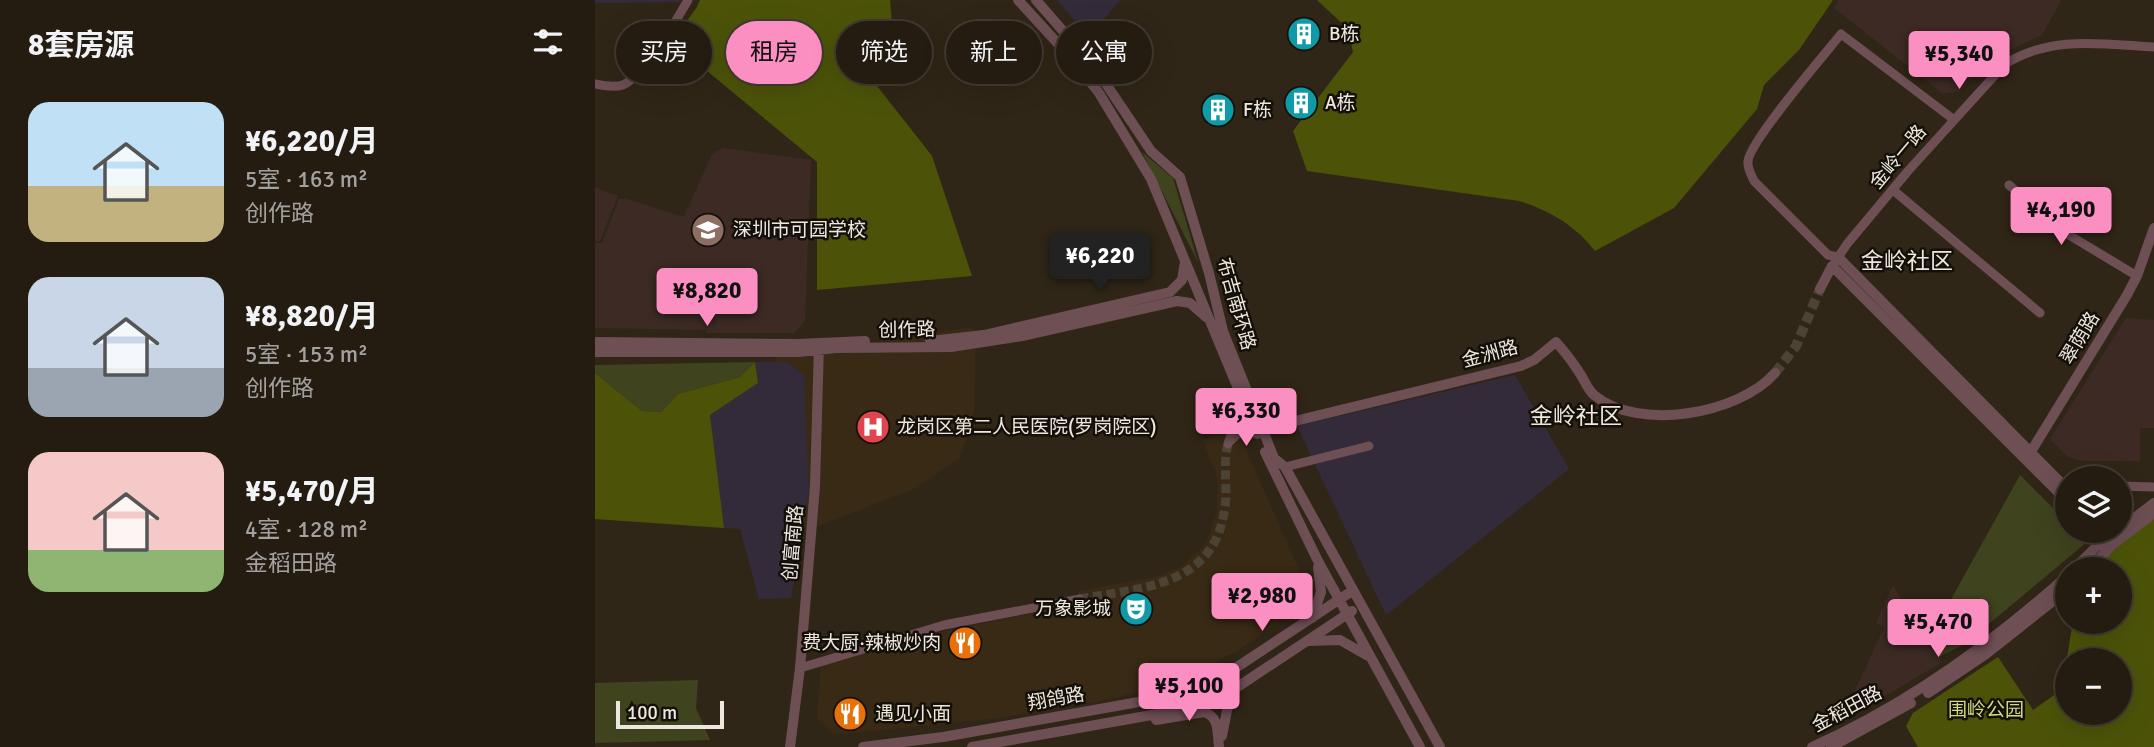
<!DOCTYPE html>
<html lang="zh">
<meta charset="utf-8">
<style>
:root{--surface:#241c11;--page:#30291f;--text:#f1f3f6;--muted:#a3a19f;--line:#413a31;--accent:#fc8fc1}
body{margin:0;font-family:Signika,"Noto Sans SC",sans-serif;background:var(--page);color:var(--text);height:100vh;display:flex;flex-direction:column;font-size:26px;white-space:nowrap}
*{box-sizing:border-box;margin:0}
p{font-size:23px;color:var(--muted)}
.icon{flex:none;width:38px;height:38px;fill:none;stroke:currentColor;stroke-width:2;stroke-linecap:round;stroke-linejoin:round}
.map{position:relative;flex:1;overflow:hidden}
.drawer{display:flex;flex-direction:column;background:var(--surface);width:595px}
.drawer>*{flex:none}
.banner{position:absolute;left:21px;top:21px;width:665px;height:63px;display:flex;gap:14px}
.tools{position:absolute;left:1460px;top:466px;display:grid;gap:14px}
.tools a{display:grid;place-items:center;width:77px;height:77px;border-radius:50%;background:var(--surface);box-shadow:0 7px 28px #0002,0 0 0 2px var(--line);font-size:35px}
.scale{position:absolute;left:21px;bottom:18px;width:108px;box-sizing:border-box;padding-left:7px;border:4px solid #ede7dd;border-top:0;font-size:19px;line-height:24px;white-space:nowrap;color:#ede7dd;-webkit-text-stroke:5px #141009;paint-order:stroke}
.price{position:absolute;translate:-50% -60px;padding:0 16px;border-radius:7px;background:var(--accent);color:#111;font-size:23px;line-height:46px;filter:drop-shadow(0 2px 4px #0008)}
.price::after{content:'';position:absolute;left:50%;top:42px;width:21px;height:16px;margin-left:-10px;background:inherit;clip-path:polygon(0 0,100% 0,50% 100%)}
.price.active{background:#222;color:#fff}
ul{padding:0;list-style:none}
li{display:flex;align-items:center;gap:21px;height:175px;padding:0 28px}
li span{display:grid;place-items:center;flex:none;width:196px;height:140px;border-radius:21px;color:#555}
li>.icon{margin-inline-start:auto}
span .icon{width:84px;height:84px;fill:#fffc;stroke-width:1}
li b{font-size:30px}
h2{display:flex;justify-content:space-between;align-items:center;height:84px;padding:0 28px;font-size:30px}
.pill{padding:0 24px;border-radius:32px;background:var(--surface);box-shadow:0 7px 28px #0002,0 0 0 2px var(--line);font-size:24px;line-height:63px}
.pill.active{background:var(--accent);color:#111}
main{display:flex;flex:1;min-height:0}
.map>svg:first-child{display:block}
.built{fill:#382a15}
.industrial{fill:#342b3a}
.education{fill:#3d2a24}
.green{fill:#3f431e}
.forest{fill:#4c5309;fill-rule:evenodd}
.lines{fill:none;stroke-linecap:round;stroke-linejoin:round}
.minor-tunnel{stroke:#4c4335;stroke-width:9;stroke-dasharray:9 4.5;stroke-linecap:butt}
.tertiary-tunnel{stroke:#4c4335;stroke-width:10;stroke-dasharray:10 5;stroke-linecap:butt}
.minor{stroke:#6d4f54;stroke-width:9}
.tertiary{stroke:#6d4f54;stroke-width:10}
.labels{text-anchor:middle;dominant-baseline:central;stroke-width:5;stroke-linejoin:round;paint-order:stroke}
.poi-label{font-size:19px;fill:#ede7dd;stroke:#141009;text-anchor:start}
.street-label{font-size:19px;fill:#ede7dd;stroke:#141009}
.park-label{font-size:19px;fill:#cfdb7c;stroke:#141009}
.quarter-label{font-size:23px;fill:#ede7dd;stroke:#141009}
</style>
<main>
<section class="drawer">
<h2>8套房源<svg class="icon" aria-label="filters" viewBox="0 0 24 24"><path d="M4 7h16M4 17h16"/><circle cx="9" cy="7" r="2"/><circle cx="15" cy="17" r="2"/></svg></h2>
<ul>
<li><span style="background:linear-gradient(#bfe0f5 60%,#c2b280 0)"><svg class="icon" aria-label="home" viewBox="0 0 24 24"><path d="M3 11l9-7 9 7M6 9v11h12V9"/></svg></span><div><b>¥6,220/月</b><p>5室 · 163 m²</p><p>创作路</p></div></li>
<li><span style="background:linear-gradient(#c9d6e8 65%,#9aa5b1 0)"><svg class="icon" aria-label="home" viewBox="0 0 24 24"><path d="M3 11l9-7 9 7M6 9v11h12V9"/></svg></span><div><b>¥8,820/月</b><p>5室 · 153 m²</p><p>创作路</p></div></li>
<li><span style="background:linear-gradient(#f6c9c9 70%,#8fb573 0)"><svg class="icon" aria-label="home" viewBox="0 0 24 24"><path d="M3 11l9-7 9 7M6 9v11h12V9"/></svg></span><div><b>¥5,470/月</b><p>4室 · 128 m²</p><p>金稻田路</p></div></li>
</ul>
</section>
<div class="map">
<svg width="1559" height="747" viewBox="0 0 1559 747">
<rect width="100%" height="100%" fill="#302617"/>
<path class="built" d="M375,327L381,331L379,413L365,458L321,488L180,543L178,376L180,360L186,354L228,345L295,341Z
M637,418L710,583L702,608L672,631L640,652L582,681L516,699L397,719L278,731L238,734L222,719L226,664L354,630L485,604L483,591L560,577L586,567L607,548L614,536L622,511L623,485L620,472L608,440L617,437Z"/>
<path class="industrial" d="M0,0H86L85,2L0,3Z
M462,0H525L494,37Z
M160,362H192L209,375L214,489L196,598L164,599L145,529L129,528L115,415L163,383Z
M920,375L974,469L791,615L702,426Z"/>
<path class="education" d="M1244,0H1465L1466,1L1447,35L1401,57L1364,91L1348,94L1239,8Z
M128,148L216,160L210,321L199,333H112L111,330L0,328V243H7L24,199H32L89,217L117,154Z
M0,187L23,196L5,241H0Z
M1531,318L1559,320V428H1545V461H1487L1473,457L1455,439Z
M1298,585L1310,606L1337,618L1326,643L1348,653L1344,664L1246,722L1289,627L1281,623Z"/>
<path class="green" d="M547,152L578,178L603,262Z
M160,362L145,377L83,394L66,412L47,411L0,373V365Z
M1425,475L1472,522V530H1480L1492,542L1370,644L1344,657L1342,648L1357,622L1349,612Z
M103,680L101,708L115,740L0,743V683Z"/>
<path class="forest" d="M105,0H295L297,24L264,63L337,156L377,276L222,290V162L100,61L56,70L102,7Z
M722,0H1238L1204,50L1169,85L1162,109L1079,208L1000,251C981,226 954,210 924,201L712,171L698,131L758,52L753,29Z
M160,362L163,383L115,415L129,528L0,519V373L47,411L66,412L83,394L145,377Z
M1559,514V747H1323L1311,726L1318,713L1403,657L1438,710L1462,693L1472,658L1478,621H1524V569H1500L1541,528ZM1472,660H1524V712H1472Z"/>
<g class="lines">
<path class="minor-tunnel" d="M485,599C544,588 617,587 629,513C634,490 627,467 633,444"/>
<path class="tertiary-tunnel" d="M1180,373L1201,346L1225,289"/>
<path class="minor" d="M0,84C9,86 19,88 28,85C48,76 82,20 93,0
M1414,185L1464,229L1542,276
M1298,190L1445,313
M1243,257L1233,255L1159,181C1156,174 1152,168 1153,161C1155,141 1229,55 1246,34L1358,119
M1240,262L1252,244L1313,171L1410,64C1457,35 1506,44 1559,47
M634,442L644,433L660,430
M633,444L639,426L653,415
M690,467L774,446
M1524,486L1559,487
M205,668L349,625L485,599"/>
<path class="tertiary" d="M423,0L477,59L504,93L556,179L662,434
M441,0L501,69L556,151L585,177L614,273L628,331L679,458L690,467L845,747
M1243,257L1472,489
M1225,289L1237,266L1472,501
M335,341L389,335L575,292L587,280L590,262
M0,342L203,344L270,341
M0,352H203L241,348L356,347L427,336L582,301L595,303L611,317
M663,430L926,366L939,360L961,342C969,351 977,361 984,372C989,379 992,389 999,395C1043,432 1144,414 1180,373
M670,452L723,561L825,747
M1432,458L1532,295L1542,276L1559,228
M1501,530L1510,542L1516,545
M1479,569L1501,547L1559,503
M1495,569L1517,545L1559,513
M717,618L726,592L723,567
M714,641L745,640L773,656
M1333,693L1391,654L1472,590
M561,720L609,712C625,717 622,733 624,747
M627,736L636,690
M195,747L205,668L220,486L224,345
M268,747L348,737L583,695L633,673L757,591
M377,747L568,713L604,703L644,686L757,611
M1217,747C1312,705 1395,645 1472,576
M1236,747L1316,703"/>
</g>
<defs>
<symbol id="building-disc" viewBox="-11 -11 22 22"><circle r="9.5" fill="#0f9aa8" stroke="#141009"/><path d="M-4-6H4V6H1V3H-1V6H-4ZM-2.5-4.3h1.7v1.8h-1.7ZM.8-4.3h1.7v1.8H.8ZM-2.5-1h1.7V.8h-1.7ZM.8-1h1.7V.8H.8Z" fill="#fff"/></symbol>
<symbol id="school-disc" viewBox="-11 -11 22 22"><circle r="9.5" fill="#8d6e63" stroke="#141009"/><path d="M0-5L7-2L0 1L-7-2ZM-4 1L0 2.5L4 1V4Q0 6-4 4Z" fill="#fff"/></symbol>
<symbol id="hospital-disc" viewBox="-11 -11 22 22"><circle r="9.5" fill="#e0444e" stroke="#141009"/><path d="M-5-5h3v3.5h4V-5h3V5h-3V1.5h-4V5h-3Z" fill="#fff"/></symbol>
<symbol id="theatre-disc" viewBox="-11 -11 22 22"><circle r="9.5" fill="#0f9aa8" stroke="#141009"/><path d="M-5-5.5Q0-4 5-5.5V0Q5 5 0 6Q-5 5-5 0ZM-3.3-2.5H-1v1.5H-3.3ZM1-2.5H3.3v1.5H1ZM-2.8 1Q0 5.5 2.8 1Z" fill="#fff"/></symbol>
<symbol id="restaurant-disc" viewBox="-11 -11 22 22"><circle r="9.5" fill="#e8710a" stroke="#141009"/><path d="M-5-6h1v4h1v-4h1v4h1v-4h1v5L-1.5 .5V6h-2V.5L-5-1ZM5-6V6H3V1.5H1.5Q1.5-4 5-6Z" fill="#fff"/></symbol>
</defs>
<g fill-rule="evenodd">
<use href="#building-disc" x="690" y="15" width="38" height="38"/>
<use href="#building-disc" x="687" y="84" width="38" height="38"/>
<use href="#building-disc" x="604" y="91" width="38" height="38"/>
<use href="#school-disc" x="94" y="211" width="38" height="38"/>
<use href="#hospital-disc" x="259" y="408" width="38" height="38"/>
<use href="#theatre-disc" x="522" y="590" width="38" height="38"/>
<use href="#restaurant-disc" x="351" y="624" width="38" height="38"/>
<use href="#restaurant-disc" x="236" y="695" width="38" height="38"/>
</g>
<g class="labels">
<g class="poi-label">
<text x="734" y="34">B栋</text>
<text x="730" y="103">A栋</text>
<text x="648" y="110">F栋</text>
<text x="138" y="230">深圳市可园学校</text>
<text x="302" y="427">龙岗区第二人民医院(罗岗院区)</text>
<text x="516" y="609" text-anchor="end">万象影城</text>
<text x="346" y="643" text-anchor="end">费大厨·辣椒炒肉</text>
<text x="280" y="714">遇见小面</text>
</g>
<g class="street-label">
<text transform="translate(1303 157) rotate(-50)">金岭一路</text>
<text transform="translate(641 304) rotate(74)">布吉南环路</text>
<text transform="translate(312 330) rotate(-1)">创作路</text>
<text transform="translate(1485 338) rotate(-59)">翠荫路</text>
<text transform="translate(895 354) rotate(-15)">金洲路</text>
<text transform="translate(198 543) rotate(-85)">创富南路</text>
<text transform="translate(461 699) rotate(-10)">翔鸽路</text>
<text transform="translate(1252 709) rotate(-28)">金稻田路</text>
</g>
<g class="park-label">
<text x="1391" y="710">围岭公园</text>
</g>
<g class="quarter-label">
<text x="1312" y="261">金岭社区</text>
<text x="981" y="416">金岭社区</text>
</g>
</g>
</svg>
<div class="tools">
<a><svg class="icon" aria-label="layers" viewBox="0 0 24 24"><path d="M12 4l9 5-9 5-9-5zM3 14l9 5 9-5"/></svg></a>
<a>+</a>
<a>−</a>
</div>
<div class="scale">100 m</div>
<b class="price" style="left:1364px;top:91px">¥5,340</b>
<b class="price" style="left:1466px;top:247px">¥4,190</b>
<b class="price active" style="left:505px;top:293px">¥6,220</b>
<b class="price" style="left:112px;top:328px">¥8,820</b>
<b class="price" style="left:651px;top:448px">¥6,330</b>
<b class="price" style="left:667px;top:633px">¥2,980</b>
<b class="price" style="left:1343px;top:659px">¥5,470</b>
<b class="price" style="left:594px;top:723px">¥5,100</b>
<div class="banner">
<a class="pill">买房</a>
<a class="pill active">租房</a>
<a class="pill">筛选</a>
<a class="pill">新上</a>
<a class="pill">公寓</a>
</div>
</div>
</main>
